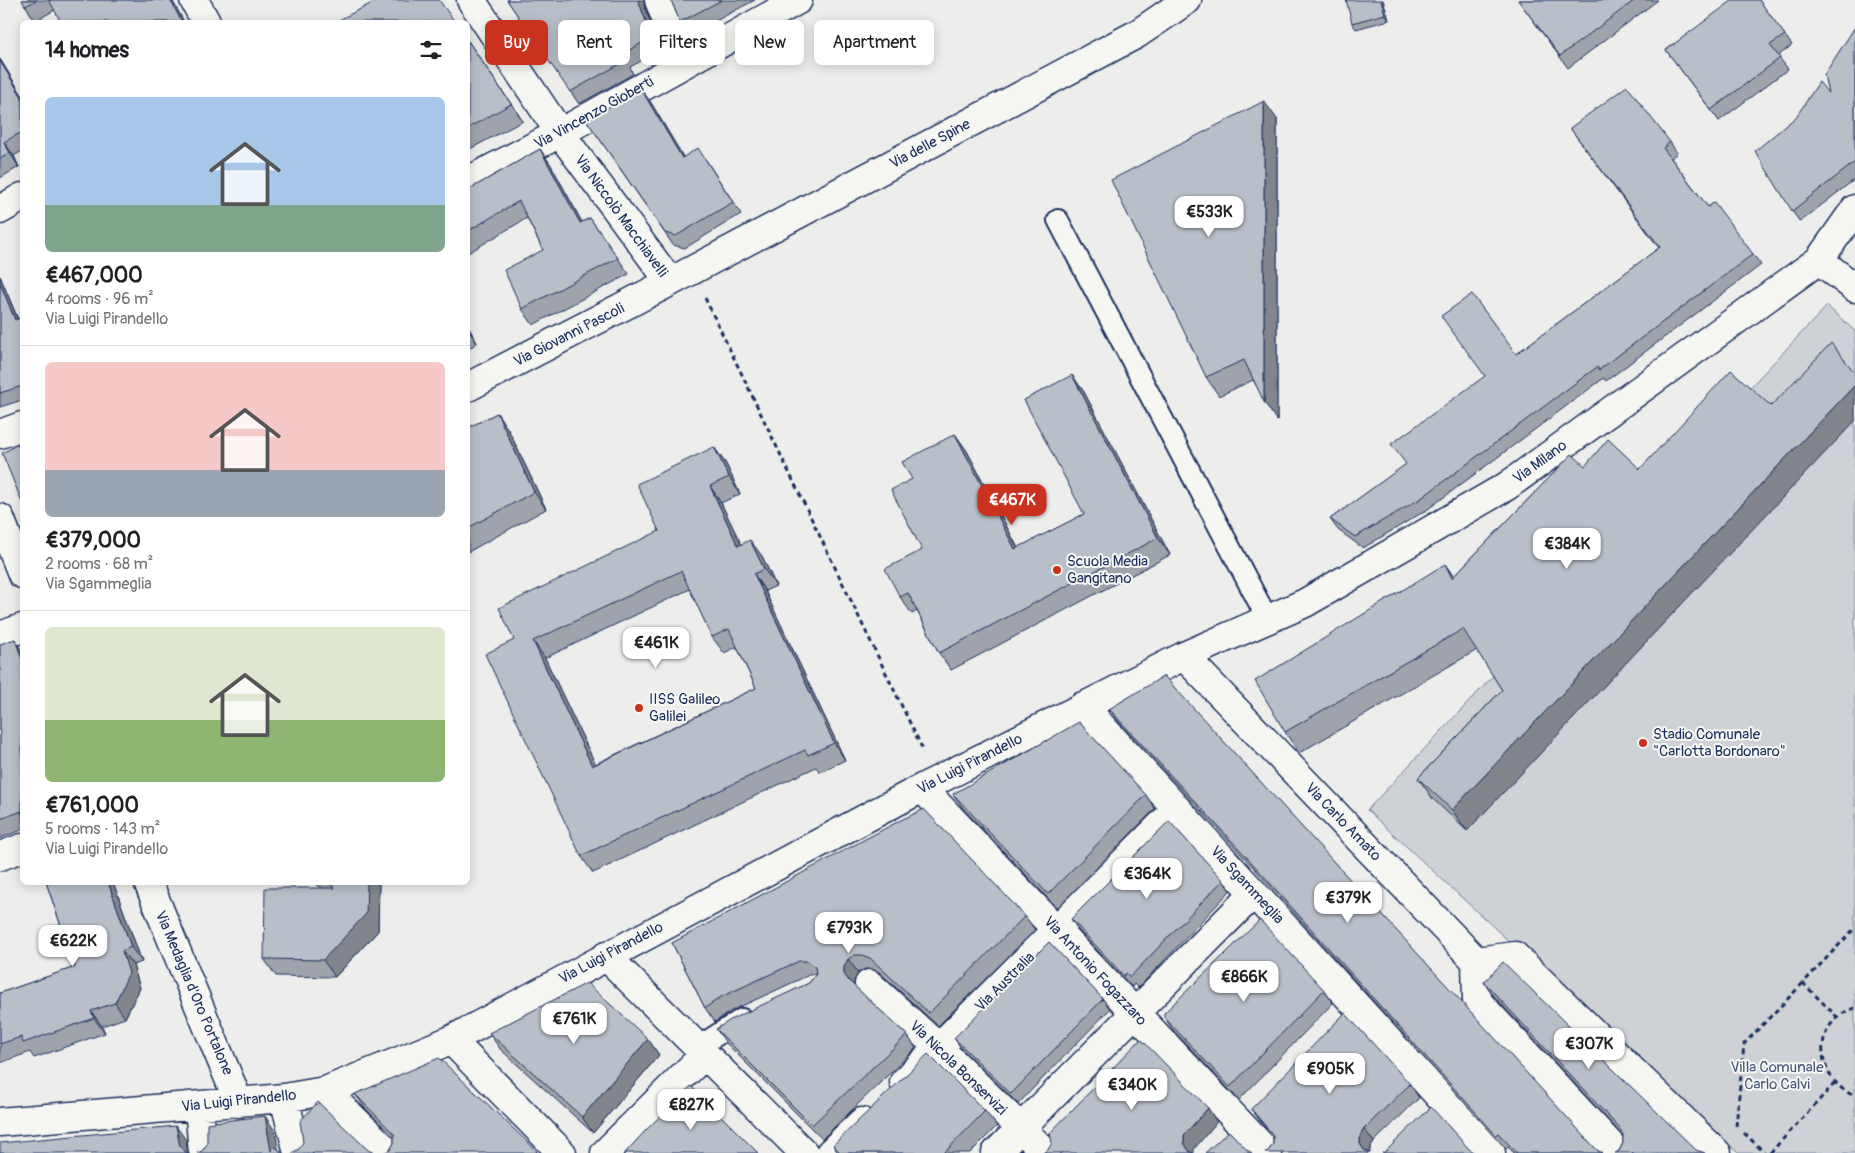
<!DOCTYPE html>
<meta charset="utf-8">
<style>
:root{--surface:#fff;--page:#f2f2f2;--text:#202124;--muted:#757577;--line:#e0e0e0;--accent:#c8321e}
body{margin:0;font-family:Pangolin,sans-serif;background:var(--page);color:var(--text);height:100vh;display:flex;flex-direction:column;font-size:19px;white-space:nowrap}
*{box-sizing:border-box;margin:0}
p{font-size:16px;color:var(--muted)}
.icon{flex:none;width:28px;height:28px;fill:none;stroke:currentColor;stroke-width:2;stroke-linecap:round;stroke-linejoin:round}
.map{position:relative;flex:1;overflow:hidden}
.side{position:absolute;left:20px;top:20px;width:450px;height:865px;display:flex;flex-direction:column;background:var(--surface);border-radius:8px;box-shadow:0 2px 12px #0003}
.side>*{flex:none}
.guide{position:absolute;left:485px;top:20px;width:475px;height:45px;display:flex;gap:10px}
.price{position:absolute;translate:-50% -42px;padding:0 11px;border-radius:10px;background:#fff;color:#222;font-size:16px;line-height:32px;filter:drop-shadow(0 1px 2px #0008)}
.price::after{content:'';position:absolute;left:50%;top:30px;width:15px;height:11px;margin-left:-8px;background:inherit;clip-path:polygon(0 0,100% 0,50% 100%)}
.price.current{background:var(--accent);color:#fff}
ul{padding:0;list-style:none}
li{display:grid;align-content:center;gap:10px;height:265px;padding:0 25px}
li+li{border-top:1px solid var(--line)}
li span{display:grid;place-items:center;height:155px;border-radius:8px;color:#555}
li>.icon{margin-inline-start:auto}
span .icon{width:90px;height:90px;fill:#fffc;stroke-width:1}
li b{font-size:21px}
h2{display:flex;justify-content:space-between;align-items:center;height:60px;padding:0 25px;font-size:21px}
.tag{padding:0 18px;border-radius:8px;background:var(--surface);box-shadow:0 2px 12px #0003;font-size:18px;line-height:45px}
.tag.current{background:var(--accent);color:#fff}
.map>svg:first-child{display:block}
.green{fill:#ced2d7;stroke:#74809a}
.lines{fill:none;stroke-linecap:round;stroke-linejoin:round}
.service-casing{stroke:#1b2f5e;stroke-width:24}
.minor-casing{stroke:#1b2f5e;stroke-width:31}
.path{stroke:#1b2f5e;stroke-width:3;stroke-dasharray:5 4;stroke-linecap:butt}
.service{stroke:#f6f6f2;stroke-width:20}
.minor{stroke:#f6f6f2;stroke-width:28}
.wall{fill:#9fa4ac;stroke:#1b2f5e;fill-rule:evenodd}
.shaded-wall{fill:#82868c;stroke:#1b2f5e}
.building{fill:#b9bfc8;stroke:#1b2f5e;fill-rule:evenodd}
.poi-dot{fill:#c8321e;stroke:#f6f6f2;stroke-width:2}
.labels{text-anchor:middle;dominant-baseline:central;stroke-width:4;stroke-linejoin:round;paint-order:stroke}
.street-label{font-size:15px;fill:#1b2f5e;stroke:#f6f6f2}
.poi-label{font-size:15px;fill:#1b2f5e;stroke:#f6f6f2;text-anchor:start}
.park-label{font-size:15px;fill:#48587c;stroke:#f6f6f2}
</style>
<div class="map">
<svg width="1855" height="1153" viewBox="0 0 1855 1153">
<rect width="100%" height="100%" fill="#edeeec"/>
<filter id="ink" filterUnits="userSpaceOnUse"><feTurbulence type="fractalNoise" baseFrequency=".02" numOctaves="2"/><feDisplacementMap in="SourceGraphic" scale="10" xChannelSelector="R" yChannelSelector="G"/><feConvolveMatrix kernelMatrix="1 2 1 2 8 2 1 2 1" color-interpolation-filters="sRGB"/></filter>
<g filter="url(#ink)">
<path class="green" d="M1827,306L1855,331V1153H1738L1367,810L1494,675L1654,489Z"/>
<g class="lines">
<defs>
<path id="service" d="M1058,220L1267,618
M698,1047L742,1019"/>
<path id="minor" d="M194,0L206,22
M471,0L560,133L670,282
M659,0L683,64
M468,181L560,133L798,0
M0,210L22,197
M1819,260L1855,288
M468,387L670,282L1137,34L1187,0
M0,434L22,426
M0,518L22,574
M0,636L22,628
M1184,656L1476,961L1477,1001L1618,1153
M1083,706L1491,1153
M922,788L1268,1153
M0,856L22,848
M148,882L239,1103
M606,956L804,1153
M1476,961L1515,956L1717,1153
M869,984L939,1048L1046,1153
M451,1040L562,1153
M904,1082L1177,809
M325,1091L389,1153
M284,1098L298,1153
M199,1106L203,1153
M0,1122L284,1098L325,1091L451,1040L922,788L1184,656L1305,603L1507,486L1819,260L1855,209
M605,1153L705,1054
M830,1153L862,1122
M996,1153L1254,893"/>
</defs>
<use href="#service" class="service-casing"/>
<use href="#minor" class="minor-casing"/>
<path class="path" d="M705,298L924,752
M1855,1008C1810,1022 1814,1079 1855,1096
M1838,1018L1803,983L1855,928
M1736,1126L1744,1044L1803,983
M1744,1133L1765,1153
M1770,1153L1835,1083"/>
<use href="#service" class="service"/>
<use href="#minor" class="minor"/>
</g>
<path class="wall" d="M22,0H172L184,22H61L55,10L35,21Z
M507,0L644,5L661,50L630,67L633,74L579,104Z
M671,0H755L689,35L680,22Z
M1383,0L1389,20L1356,29L1352,23Z
M1518,0H1658L1568,68Z
M1759,0L1792,45L1778,56L1788,69L1719,121L1666,50Z
M1855,27V179L1800,222L1792,211L1828,93Z
M468,41L523,121L468,150Z
M0,59L22,95V151L14,156L19,167L0,178Z
M650,101L683,157L706,160L741,214L685,248L673,245L587,121Z
M1277,119V421L1253,380L1219,396L1206,377Z
M1570,128L1670,142L1677,153L1671,158L1708,207L1753,254L1761,265L1606,381L1604,378L1428,509L1363,548L1338,530L1330,519L1406,465L1516,354L1659,248Z
M540,149L551,165L582,222L590,218L629,274L533,325L522,309L543,250L527,218L468,253V190Z
M0,276L18,319L22,317V400L0,407Z
M468,326L477,343L468,349Z
M1072,375L1084,392L1170,555L951,670L939,653L917,611L912,614L900,597L922,550L912,479L955,434L967,451L1018,548L1084,514Z
M497,413L509,431L546,509L468,552V428Z
M714,447L726,464L740,494L721,503L741,544L762,556L776,586L765,591L845,760L820,772L816,767L593,873L581,856L514,640L659,531ZM690,589L712,637L724,653L737,647L756,688L595,764L545,658Z
M1572,454L1467,831L1433,799L1418,778L1502,690L1477,650L1299,753L1285,732L1454,576Z
M0,644L22,651V830L0,838Z
M1109,709L1597,1150L1602,1153H1514L1508,1147L1506,1149L1253,867L1119,722Z
M953,794L1146,795L1155,809L1057,908L962,807Z
M1223,880L1230,891L1138,988L1134,984L1132,987L1078,930L1071,919Z
M46,882H113L142,962L133,965L140,988L125,1018L102,1026L105,1033L34,1058L30,1052L0,1063V993L75,967Z
M313,882H379L378,931L335,977L276,976L264,959L322,888Z
M1025,916L1035,930L938,1026L879,972L872,969H865L858,973L854,981V986L907,1035L916,1048L822,1139L726,1043L716,1029L809,983L816,974L809,975L731,1011L715,1022L705,1008L672,943Z
M1484,982L1696,1150L1619,1151L1623,1143V1136L1493,995Z
M1324,990L1333,1003L1239,1100L1173,1030L1164,1017Z
M1103,999L1110,1009L1018,1104L961,1048L954,1038Z
M489,1033L648,1039L659,1055L593,1133L500,1049Z
M1410,1084L1419,1098L1374,1142L1370,1149L1269,1150L1273,1144V1138L1261,1122L1251,1109Z
M355,1094L539,1153L390,1150L394,1143V1138L366,1109Z
M985,1111L997,1126L970,1153H838L833,1145Z"/>
<path class="shaded-wall" d="M170,0H172L184,22H182Z
M638,0H644V5L661,50L652,37Z
M1381,0H1383L1389,20L1385,14Z
M0,59L22,95V97L0,61Z
M641,89L650,101L691,170L682,158Z
M1264,101L1277,119V421L1264,402Z
M4,142L14,156L19,167L10,153Z
M540,149L551,165L591,239L580,223Z
M0,276L22,330L15,320L0,283Z
M468,326L477,343L468,329Z
M1072,375L1084,392L1170,555L1158,538Z
M1855,385V421L1467,831L1452,810Z
M497,413L509,431L546,509L534,492Z
M955,434L967,451L1027,566L1015,549Z
M714,447L726,464L740,494L729,477Z
M710,486L721,503L750,562L738,546Z
M750,540L762,556L776,586L764,569Z
M1445,564L1460,585L1452,578Z
M754,574L765,591L845,760L834,743Z
M15,639L22,651V659Z
M533,641L545,658L604,782L592,766Z
M108,882H113L142,962L131,947Z
M367,882H379L378,931L335,977L323,960Z
M122,951L133,965L140,988L125,1018L115,1003Z
M848,959L858,973L854,981V988L844,974V967Z
M91,1011L102,1026L105,1033L94,1018Z
M648,1039L659,1055L593,1133L582,1117Z
M1208,1108L1217,1122L1194,1149V1153H1190L1184,1143V1135Z
M265,1116L275,1131L279,1153L271,1151Z
M176,1126L186,1140L188,1153H184L180,1147Z
M1364,1129L1374,1142L1370,1149V1153H1366L1360,1144V1136Z"/>
<path class="building" d="M22,0H37L25,6Z
M49,0H170L182,22H61Z
M378,0H439L455,22H335Z
M507,0H638L652,37L621,55L625,61L570,92Z
M671,0H722L680,22Z
M1346,0H1381L1385,14L1352,23Z
M1518,0H1635L1560,56Z
M1733,0H1759L1785,35L1770,45L1780,58L1711,110L1666,50Z
M1855,27V162L1792,211L1755,151L1796,117L1819,82L1828,93L1824,75Z
M468,41L511,104L468,128Z
M0,61L22,97V132L4,142L10,153L0,159Z
M1627,86L1670,142L1663,148L1708,207L1714,202L1753,254L1599,370L1597,367L1420,499L1355,537L1330,519L1406,464L1391,444L1485,376L1441,316L1472,294L1516,354L1660,247L1570,128Z
M641,89L682,158L698,148L733,202L676,236L665,233L587,121L589,118Z
M1264,101V402L1244,360L1206,377L1111,180Z
M540,149L580,223L590,218L618,258L522,309L504,270L543,250L519,201L468,231V190Z
M0,283L15,320L22,317V386L0,393Z
M1831,343L1855,373V385L1452,810L1418,778L1502,690L1463,629L1285,732L1255,681L1445,564L1452,578L1572,454L1585,466L1608,439L1640,469L1731,370L1771,406Z
M1072,375L1158,538L939,653L908,593L900,597L885,569L922,550L891,490L912,479L902,462L955,434L1015,549L1084,514L1024,400Z
M497,413L534,492L468,528V428Z
M22,442V502L2,453Z
M714,447L729,477L710,486L738,546L750,540L764,569L754,574L834,743L808,755L805,750L581,856L485,654L514,640L499,608L659,531L637,484ZM681,571L712,637L729,629L756,688L592,766L533,641Z
M15,639L22,659V814V811L0,819V644Z
M1164,676L1597,1150L1602,1153H1517L1498,1133L1496,1135L1243,853L1109,709Z
M1079,722L1146,795L1048,894L953,794Z
M924,809L1025,916L929,1013L870,958L862,955H855L848,959L844,967V974L849,981L907,1035L812,1125L716,1029L732,1019L809,983L816,974L815,967L806,961H799L721,997L705,1008L672,943L899,821Z
M1169,821L1223,880L1130,977L1126,973L1124,976L1071,919Z
M46,882H108L131,947L122,951L129,973L115,1003L91,1011L94,1018L23,1043L21,1037L0,1044V993L75,967Z
M327,882H367L366,914L323,960L264,959L265,888H335Z
M1260,920L1324,990L1230,1087L1164,1017V1013Z
M1049,942L1103,999L1011,1094L954,1038Z
M1503,962L1696,1150L1705,1153H1615L1619,1151L1623,1143V1135L1620,1129L1484,982Z
M587,983L648,1039L582,1117L489,1033Z
M1345,1013L1410,1084L1364,1129L1360,1136V1144L1364,1150L1369,1153H1265L1269,1150L1273,1144V1135L1251,1109Z
M1141,1039L1208,1108L1184,1135V1143L1189,1151L1193,1153H1043L1047,1151L1052,1143L1050,1133Z
M928,1054L985,1111L944,1153H841L833,1145Z
M439,1058L537,1151L535,1153H383L390,1150L394,1143V1134L355,1094Z
M691,1086L758,1153H625L647,1129Z
M318,1102L368,1150L374,1153H292L299,1149L303,1142L300,1121Z
M1431,1107L1470,1150L1475,1153H1382L1386,1151Z
M265,1116L271,1151L275,1147L283,1153H197L202,1151L207,1144V1123Z
M176,1126L180,1147L186,1152L190,1153H0V1143Z
M1229,1131L1247,1150L1252,1153H1205Z"/>
</g>
<g class="poi-dot">
<circle cx="1057" cy="570" r="5"/>
<circle cx="639" cy="708" r="5"/>
<circle cx="1643" cy="743" r="5"/>
</g>
<g class="labels">
<g class="street-label">
<text transform="translate(594 113) rotate(-29)">Via Vincenzo Gioberti</text>
<text transform="translate(930 144) rotate(-28)">Via delle Spine</text>
<text transform="translate(621 216) rotate(54)">Via Niccolò Macchiavelli</text>
<text transform="translate(569 335) rotate(-27)">Via Giovanni Pascoli</text>
<text transform="translate(1540 462) rotate(-36)">Via Milano</text>
<text transform="translate(970 764) rotate(-27)">Via Luigi Pirandello</text>
<text transform="translate(1343 822) rotate(46)">Via Carlo Amato</text>
<text transform="translate(1247 885) rotate(47)">Via Sgammeglia</text>
<text transform="translate(611 953) rotate(-28)">Via Luigi Pirandello</text>
<text transform="translate(1095 971) rotate(47)">Via Antonio Fogazzaro</text>
<text transform="translate(1005 982) rotate(-45)">Via Australia</text>
<text transform="translate(194 993) rotate(67)">Via Medaglia d'Oro Portalone</text>
<text transform="translate(958 1068) rotate(44)">Via Nicola Bonservizi</text>
<text transform="translate(239 1101) rotate(-6)">Via Luigi Pirandello</text>
</g>
<g class="poi-label">
<text x="1067" y="561">Scuola Media<tspan x="1067" dy="17">Gangitano</tspan></text>
<text x="649" y="699">IISS Galileo<tspan x="649" dy="17">Galilei</tspan></text>
<text x="1653" y="734">Stadio Comunale<tspan x="1653" dy="17">"Carlotta Bordonaro"</tspan></text>
</g>
<g class="park-label">
<text x="1777" y="1067">Villa Comunale<tspan x="1777" dy="17">Carlo Calvi</tspan></text>
</g>
</g>
</svg>
<b class="price" style="left:1209px;top:238px">€533K</b>
<b class="price current" style="left:1012px;top:526px">€467K</b>
<b class="price" style="left:1567px;top:570px">€384K</b>
<b class="price" style="left:656px;top:669px">€461K</b>
<b class="price" style="left:1147px;top:900px">€364K</b>
<b class="price" style="left:1348px;top:924px">€379K</b>
<b class="price" style="left:849px;top:954px">€793K</b>
<b class="price" style="left:73px;top:967px">€622K</b>
<b class="price" style="left:1244px;top:1003px">€866K</b>
<b class="price" style="left:574px;top:1045px">€761K</b>
<b class="price" style="left:1589px;top:1070px">€307K</b>
<b class="price" style="left:1330px;top:1095px">€905K</b>
<b class="price" style="left:1132px;top:1111px">€340K</b>
<b class="price" style="left:691px;top:1131px">€827K</b>
<div class="guide">
<a class="tag current">Buy</a>
<a class="tag">Rent</a>
<a class="tag">Filters</a>
<a class="tag">New</a>
<a class="tag">Apartment</a>
</div>
<section class="side">
<h2>14 homes<svg class="icon" aria-label="filters" viewBox="0 0 24 24"><path d="M4 7h16M4 17h16"/><circle cx="9" cy="7" r="2"/><circle cx="15" cy="17" r="2"/></svg></h2>
<ul>
<li><span style="background:linear-gradient(#a9c7e8 70%,#7fa58c 0)"><svg class="icon" aria-label="home" viewBox="0 0 24 24"><path d="M3 11l9-7 9 7M6 9v11h12V9"/></svg></span><div><b>€467,000</b><p>4 rooms · 96 m²</p><p>Via Luigi Pirandello</p></div></li>
<li><span style="background:linear-gradient(#f6c9c9 70%,#9aa5b1 0)"><svg class="icon" aria-label="home" viewBox="0 0 24 24"><path d="M3 11l9-7 9 7M6 9v11h12V9"/></svg></span><div><b>€379,000</b><p>2 rooms · 68 m²</p><p>Via Sgammeglia</p></div></li>
<li><span style="background:linear-gradient(#dfe7d0 60%,#8fb573 0)"><svg class="icon" aria-label="home" viewBox="0 0 24 24"><path d="M3 11l9-7 9 7M6 9v11h12V9"/></svg></span><div><b>€761,000</b><p>5 rooms · 143 m²</p><p>Via Luigi Pirandello</p></div></li>
</ul>
</section>
</div>
